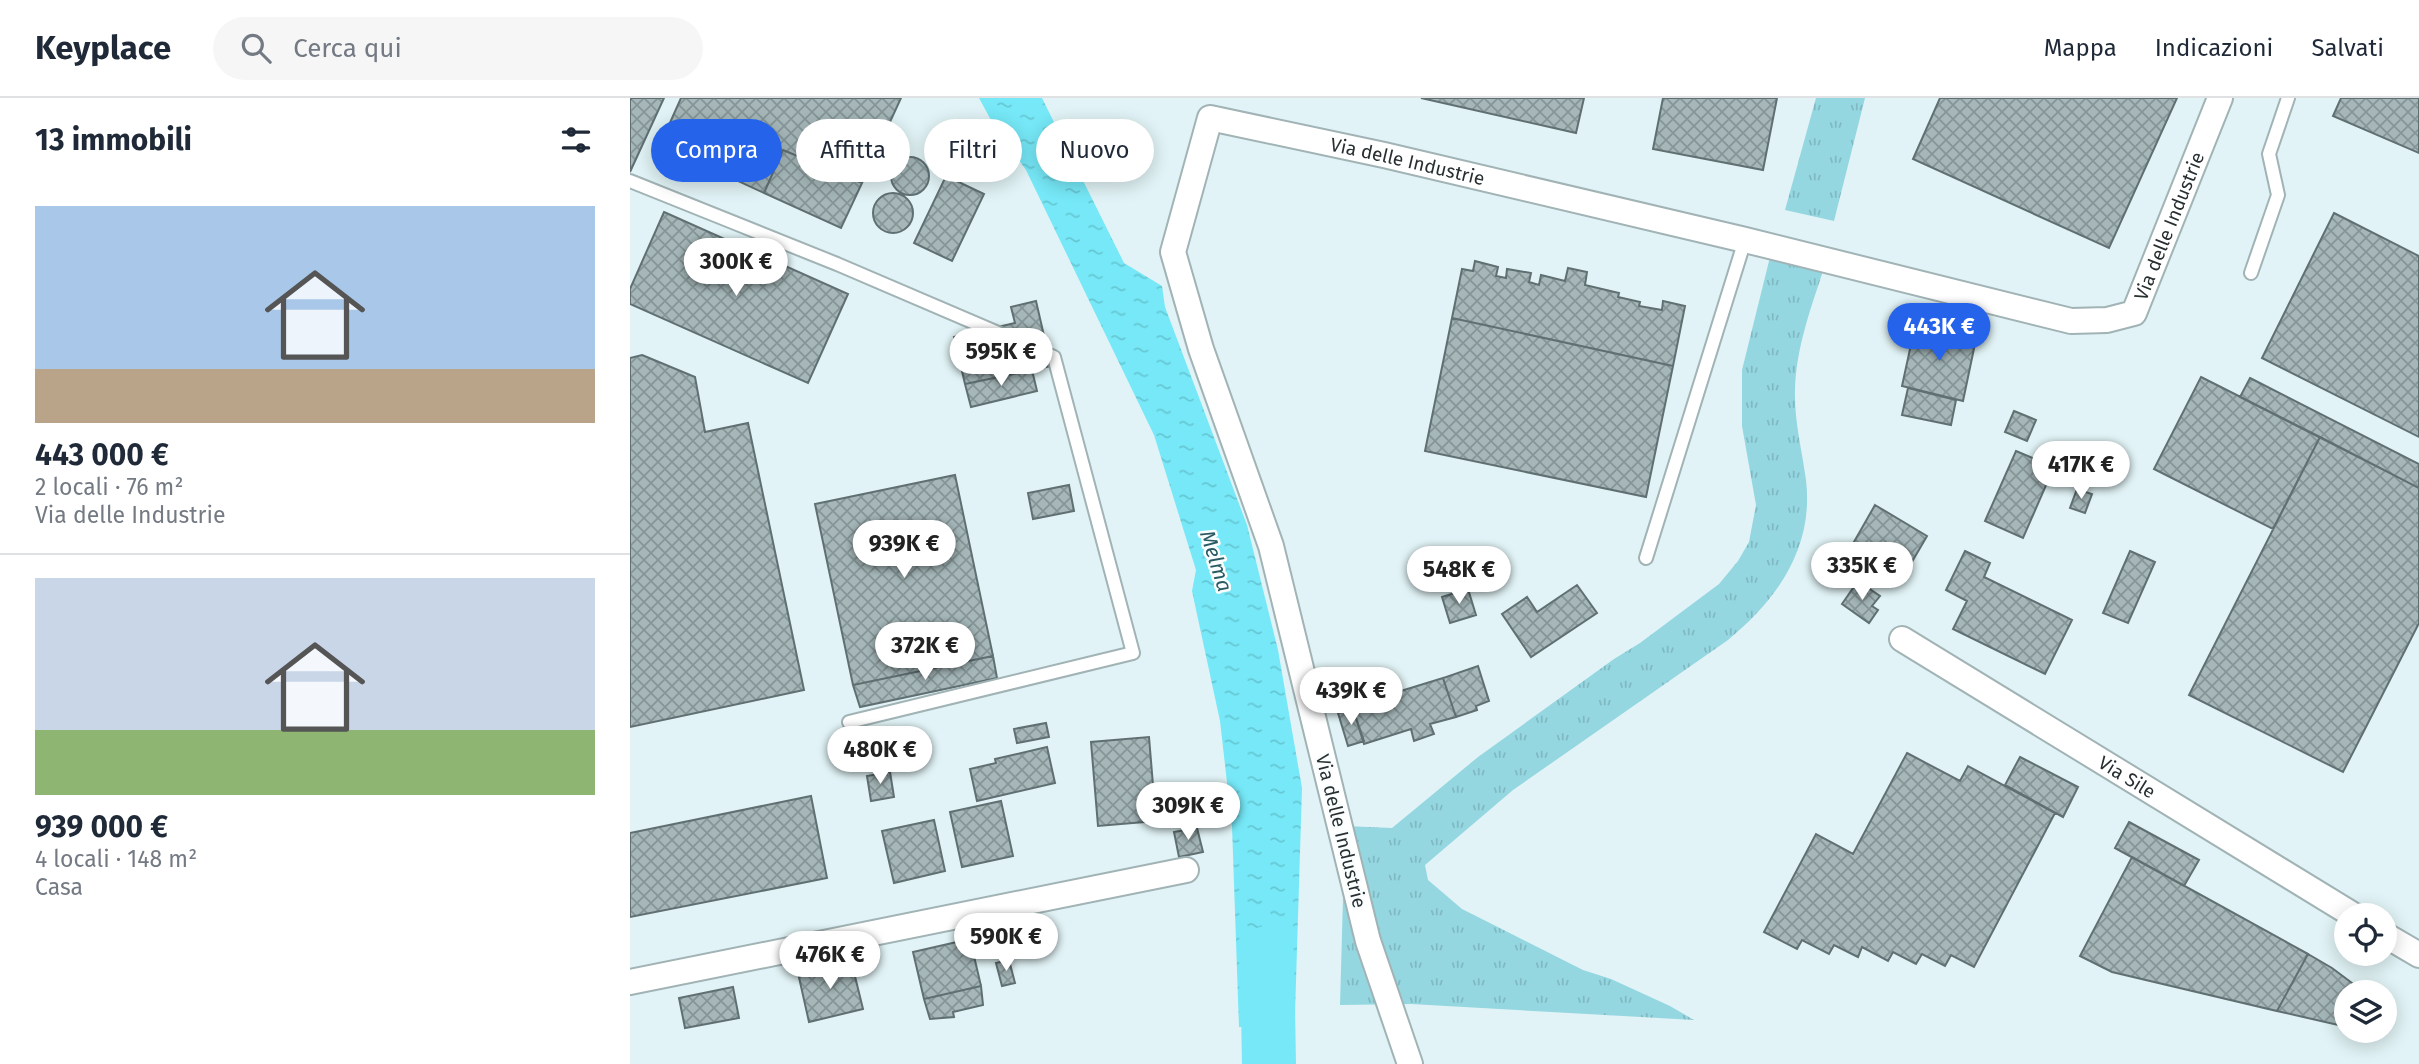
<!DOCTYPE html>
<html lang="it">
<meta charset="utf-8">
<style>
:root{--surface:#fff;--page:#f6f6f7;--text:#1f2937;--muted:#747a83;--line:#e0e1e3;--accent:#2563eb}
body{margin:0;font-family:"Fira Sans",sans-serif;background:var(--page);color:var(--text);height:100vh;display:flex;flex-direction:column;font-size:26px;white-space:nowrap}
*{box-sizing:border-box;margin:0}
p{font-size:23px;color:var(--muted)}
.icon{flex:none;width:38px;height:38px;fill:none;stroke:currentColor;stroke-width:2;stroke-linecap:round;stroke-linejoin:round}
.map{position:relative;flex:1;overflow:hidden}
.panel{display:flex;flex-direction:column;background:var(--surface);width:630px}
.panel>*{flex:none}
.guide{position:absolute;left:21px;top:21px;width:665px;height:63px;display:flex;gap:14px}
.controls{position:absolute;left:1704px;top:805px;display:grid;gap:14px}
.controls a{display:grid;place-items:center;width:63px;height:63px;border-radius:50%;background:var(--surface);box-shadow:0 4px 18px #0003;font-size:35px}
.price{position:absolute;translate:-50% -60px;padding:0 16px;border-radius:24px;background:#fff;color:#222;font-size:23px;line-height:46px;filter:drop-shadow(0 2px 4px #0008)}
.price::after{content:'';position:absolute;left:50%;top:42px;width:21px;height:16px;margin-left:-10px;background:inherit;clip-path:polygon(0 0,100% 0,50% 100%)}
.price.selected{background:var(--accent);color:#fff}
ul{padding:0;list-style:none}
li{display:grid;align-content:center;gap:14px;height:371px;padding:0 35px}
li+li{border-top:2px solid var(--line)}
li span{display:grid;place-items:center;height:217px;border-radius:0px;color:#555}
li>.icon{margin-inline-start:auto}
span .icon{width:126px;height:126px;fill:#fffc;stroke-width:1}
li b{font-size:30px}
h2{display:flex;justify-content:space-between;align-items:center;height:84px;padding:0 35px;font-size:30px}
.tag{padding:0 24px;border-radius:32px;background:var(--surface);box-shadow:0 4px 18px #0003;font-size:24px;line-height:63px}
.tag.selected{background:var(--accent);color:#fff}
header{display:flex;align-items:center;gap:42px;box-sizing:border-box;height:98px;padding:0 35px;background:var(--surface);border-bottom:2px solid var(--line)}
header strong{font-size:33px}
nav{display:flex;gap:38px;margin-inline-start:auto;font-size:24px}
.search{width:490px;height:63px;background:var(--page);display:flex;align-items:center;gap:18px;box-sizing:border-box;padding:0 24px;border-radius:38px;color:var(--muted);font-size:26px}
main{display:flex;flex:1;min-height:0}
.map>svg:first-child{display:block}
.park{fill:url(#park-tufts)}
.water{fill:url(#water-ripples)}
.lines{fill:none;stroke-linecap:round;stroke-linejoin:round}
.river{stroke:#76e8f7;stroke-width:54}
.building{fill:url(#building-cross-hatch);stroke:#607072;stroke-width:2}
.service-casing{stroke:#a1b3b5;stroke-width:16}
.minor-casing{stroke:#a1b3b5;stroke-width:28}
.service{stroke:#fff;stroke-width:12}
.minor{stroke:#fff;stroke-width:24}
.labels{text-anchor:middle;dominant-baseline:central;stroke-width:5;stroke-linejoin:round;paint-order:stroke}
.street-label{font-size:19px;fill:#282f30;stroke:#fafdfe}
.water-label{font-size:21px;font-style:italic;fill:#295b62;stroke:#fafdfe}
</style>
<header>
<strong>Keyplace</strong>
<div class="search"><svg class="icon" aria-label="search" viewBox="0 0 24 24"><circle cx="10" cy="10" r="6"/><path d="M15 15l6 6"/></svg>Cerca qui</div>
<nav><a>Mappa</a><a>Indicazioni</a><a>Salvati</a></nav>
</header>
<main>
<section class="panel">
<h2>13 immobili<svg class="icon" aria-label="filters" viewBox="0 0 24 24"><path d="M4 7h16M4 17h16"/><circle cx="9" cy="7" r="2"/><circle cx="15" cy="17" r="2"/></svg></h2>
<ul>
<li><span style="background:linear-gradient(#a9c7e8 75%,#b9a48a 0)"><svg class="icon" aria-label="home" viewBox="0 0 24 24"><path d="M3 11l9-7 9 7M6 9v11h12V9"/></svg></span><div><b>443 000 €</b><p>2 locali · 76 m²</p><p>Via delle Industrie</p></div></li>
<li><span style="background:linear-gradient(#c9d6e8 70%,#8fb573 0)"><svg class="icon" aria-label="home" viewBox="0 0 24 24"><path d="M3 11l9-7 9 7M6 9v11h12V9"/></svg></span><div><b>939 000 €</b><p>4 locali · 148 m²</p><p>Casa</p></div></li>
</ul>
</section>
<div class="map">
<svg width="1789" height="966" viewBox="0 0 1789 966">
<defs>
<pattern id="park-tufts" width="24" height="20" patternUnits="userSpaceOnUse" patternTransform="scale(1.75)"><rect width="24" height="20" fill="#94d7e1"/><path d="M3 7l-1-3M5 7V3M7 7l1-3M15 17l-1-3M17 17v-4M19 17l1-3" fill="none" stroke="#80b9c1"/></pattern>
<pattern id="water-ripples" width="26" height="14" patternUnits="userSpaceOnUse" patternTransform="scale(1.75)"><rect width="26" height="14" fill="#76e8f7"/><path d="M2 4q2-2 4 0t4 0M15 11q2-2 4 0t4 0" fill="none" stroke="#66c7d4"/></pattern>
<pattern id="building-cross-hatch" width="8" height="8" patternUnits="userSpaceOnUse" patternTransform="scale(1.75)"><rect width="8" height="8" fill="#a5b7b9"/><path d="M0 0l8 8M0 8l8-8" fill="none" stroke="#869597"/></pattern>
</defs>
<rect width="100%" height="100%" fill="#e1f3f6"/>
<path class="park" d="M1186,0H1235L1204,123L1155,112Z
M1141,155L1195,167C1182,207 1166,249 1165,292C1164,322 1172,352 1176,382C1184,449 1148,501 1098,542L883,692L795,767L798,782L832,811L953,872L981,881L1040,908L1064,922L781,906L710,907L715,728L762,730L848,659L984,561L1010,545L1089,486L1108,463L1119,444L1126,407L1112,328V272Z"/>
<path class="water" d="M349,0H412L494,165L532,188L535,209L617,427L648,552L672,690L665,915L646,928L609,929L602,728L590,623L562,493L566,472L524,337L396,72L362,24Z"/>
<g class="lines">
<path class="river" d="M637,855L639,966"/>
</g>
<path class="building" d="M1,0H34L0,74V3Z
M51,0H271L232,85L153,52L134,95L30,47Z
M791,0H954L946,35Z
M1033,0H1147L1133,72L1023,51Z
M1310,0H1547L1479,150L1283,61Z
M1711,0H1789V55L1703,18Z
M153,52L232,85L211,130L134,95Z
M261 78a19 19 0 1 1 38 0a19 19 0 1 1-38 0Z
M316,78L354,96L322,163L284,145Z
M243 115a20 20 0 1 1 40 0a20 20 0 1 1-40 0Z
M34,114L218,196L178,285L0,206V191Z
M1704,115L1789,158V339L1632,260Z
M845,163L868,169L866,178L876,180L877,171L901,175L899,184L909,187L911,177L935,183L938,170L957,174L955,187L989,195L988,199L1010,204L1009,208L1032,212L1033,203L1055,208L1043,268L822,220L832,171L843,173Z
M406,203L421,268L335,286L324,239L385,225L381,209Z
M822,220L1043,268L1016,399L795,353Z
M1285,228L1346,241L1333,303L1272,288Z
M12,257L65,279L75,334L118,325L174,592L0,629V260Z
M402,272L407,293L341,309L335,286Z
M1571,279L1690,339L1643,431L1524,371Z
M1620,280L1789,366V390L1610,299Z
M1278,290L1326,302L1321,327L1272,317Z
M1384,313L1406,322L1397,343L1375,334Z
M1690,339L1789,390V525L1713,674L1559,597Z
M1386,353L1424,369L1393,440L1355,423Z
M325,377L363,558L223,587L185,406Z
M439,387L444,413L403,421L398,395Z
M1447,391L1462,396L1455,415L1440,410Z
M1245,407L1297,438L1272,481L1220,451Z
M1335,453L1360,465L1354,479L1442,522L1415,576L1323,531L1337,503L1316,492Z
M1500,453L1525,464L1498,525L1473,515Z
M1228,483L1250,498L1242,508L1248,512L1239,525L1212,506Z
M947,487L967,515L901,559L872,516L897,499L907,514Z
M838,491L846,517L820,525L812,499Z
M363,558L367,580L230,609L223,587Z
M848,568L859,603L846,608L847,612L826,619L813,580Z
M813,580L826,619L800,626L804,636L784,643L781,631L734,646L722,608Z
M723,611L734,643L718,648L708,615Z
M416,625L419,639L387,645L384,631Z
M519,639L526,723L468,728L461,644Z
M417,649L425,685L347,703L340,671L366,665L365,661Z
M1277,655L1330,683L1338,668L1425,715L1344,869L1321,857L1315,868L1292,856L1286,866L1263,854L1258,863L1232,849L1228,859L1204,847L1199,856L1172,842L1167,851L1134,834L1186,736L1223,756Z
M1390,659L1448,689L1433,719L1375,687Z
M260,674L264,699L241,703L237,678Z
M181,698L197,780L0,819V735Z
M371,703L383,758L332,769L320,714Z
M304,722L315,773L264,785L252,733Z
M1499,724L1569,762L1554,788L1485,750Z
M567,730L573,754L549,759L544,734Z
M1502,759L1678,856L1647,913L1482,874L1450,858Z
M340,841L351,888L294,901L283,854Z
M1678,856L1702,870L1734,894H1717V929L1647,913Z
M221,862L233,911L179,924L168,875Z
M379,862L385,885L372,888L366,865Z
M351,888L353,907L323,914L324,919L300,921L294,901Z
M103,889L109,920L55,930L49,900Z"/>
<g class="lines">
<defs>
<path id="service" d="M0,83L207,166L424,259L503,555L219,624
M1621,175L1648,97L1639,56L1658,0
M1016,460L1115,142"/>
<g id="minor">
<path id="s1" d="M1272,541L1723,817"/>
<path d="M1755,837L1789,857"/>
<path d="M0,884L556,772"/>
<path id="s2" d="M780,966L738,843L641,448L571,251L543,154L580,20L754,57L1115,142L1441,223L1477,222L1504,215L1590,0"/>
</g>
</defs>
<use href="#service" class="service-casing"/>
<use href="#minor" class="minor-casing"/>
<use href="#service" class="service"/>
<use href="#minor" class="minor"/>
</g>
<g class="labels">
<g class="street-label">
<text stroke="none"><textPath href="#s2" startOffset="1188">Via delle Industrie</textPath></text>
<text stroke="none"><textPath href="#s2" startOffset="2028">Via delle Industrie</textPath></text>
<text stroke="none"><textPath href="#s1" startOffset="264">Via Sile</textPath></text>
<text transform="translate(711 733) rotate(76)">Via delle Industrie</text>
</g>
<g class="water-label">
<text transform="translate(586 463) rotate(72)">Melma</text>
</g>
</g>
</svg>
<div class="controls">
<a><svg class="icon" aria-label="locate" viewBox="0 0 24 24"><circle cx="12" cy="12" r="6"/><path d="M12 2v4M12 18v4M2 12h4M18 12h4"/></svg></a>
<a><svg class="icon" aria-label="layers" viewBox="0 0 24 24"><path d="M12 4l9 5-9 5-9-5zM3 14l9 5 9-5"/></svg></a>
</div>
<b class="price" style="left:106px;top:200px">300K €</b>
<b class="price selected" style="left:1309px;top:265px">443K €</b>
<b class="price" style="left:371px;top:290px">595K €</b>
<b class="price" style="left:1451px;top:403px">417K €</b>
<b class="price" style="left:274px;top:482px">939K €</b>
<b class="price" style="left:1232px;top:504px">335K €</b>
<b class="price" style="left:829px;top:508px">548K €</b>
<b class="price" style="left:295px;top:584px">372K €</b>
<b class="price" style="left:721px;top:629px">439K €</b>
<b class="price" style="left:250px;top:688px">480K €</b>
<b class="price" style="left:558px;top:744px">309K €</b>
<b class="price" style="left:376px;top:875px">590K €</b>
<b class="price" style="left:200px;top:893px">476K €</b>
<div class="guide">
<a class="tag selected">Compra</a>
<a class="tag">Affitta</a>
<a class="tag">Filtri</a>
<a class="tag">Nuovo</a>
</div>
</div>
</main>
